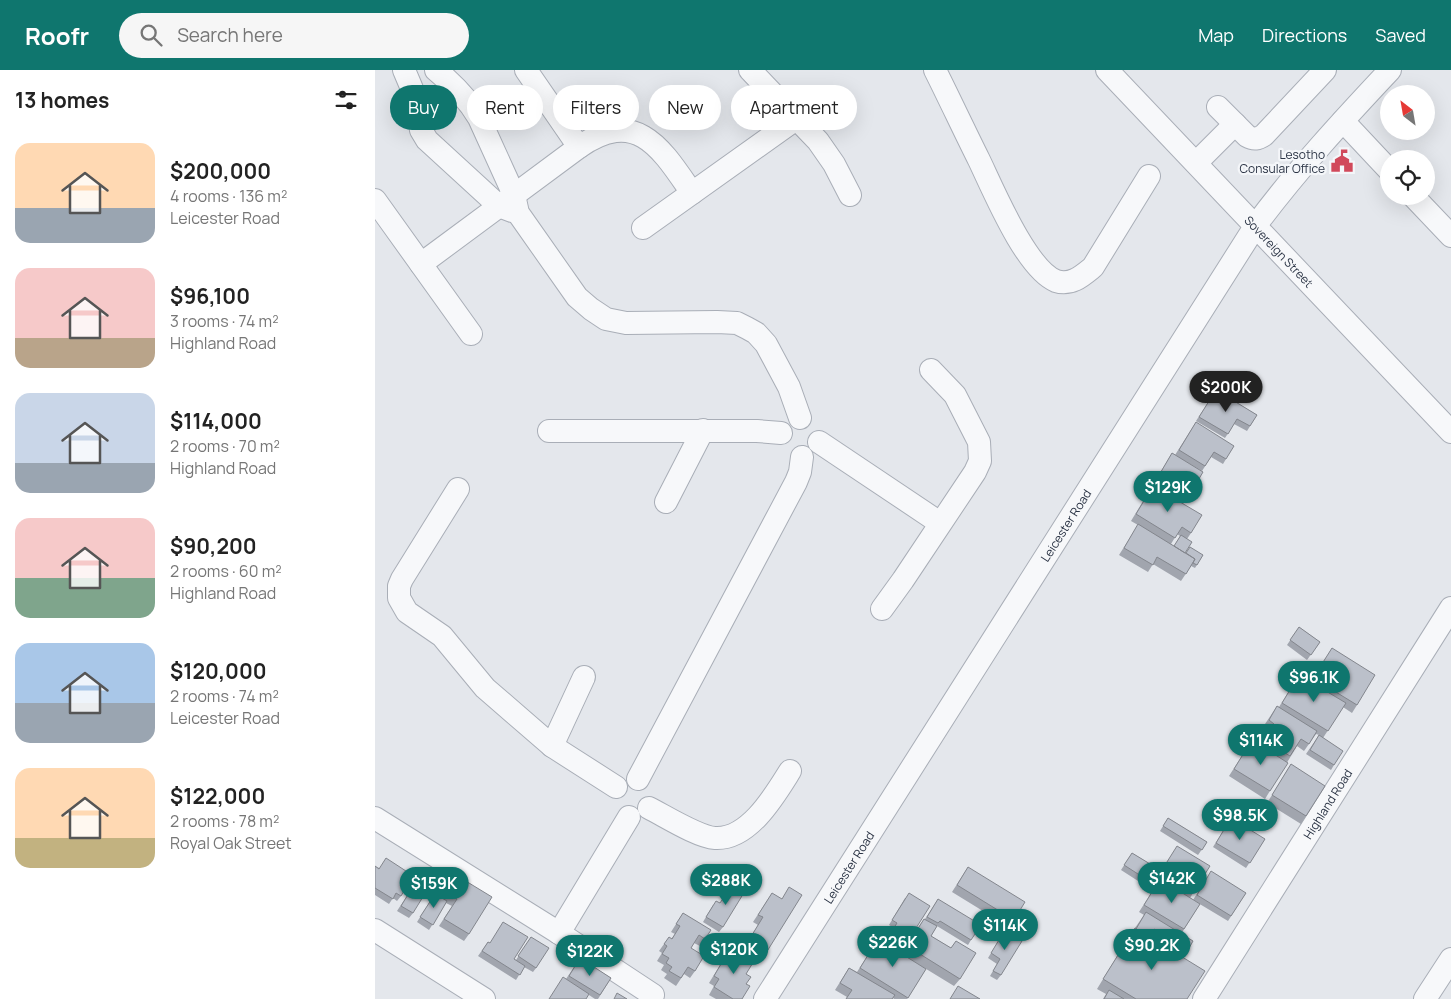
<!DOCTYPE html>
<meta charset="utf-8">
<style>
:root{--surface:#fff;--page:#f6f6f6;--text:#222;--muted:#767676;--accent:#0f766e}
body{margin:0;font-family:Manrope,sans-serif;background:var(--page);color:var(--text);height:100vh;display:flex;flex-direction:column;font-size:19px;white-space:nowrap}
*{box-sizing:border-box;margin:0}
p{font-size:16px;color:var(--muted)}
.icon{flex:none;width:28px;height:28px;fill:none;stroke:currentColor;stroke-width:2;stroke-linecap:round;stroke-linejoin:round}
.map{position:relative;flex:1;overflow:hidden}
.side{display:flex;flex-direction:column;background:var(--surface);width:375px}
.side>*{flex:none}
.top-card{position:absolute;left:15px;top:15px;width:475px;height:45px;display:flex;gap:10px}
.needle{width:32px;rotate:329deg}
.controls{position:absolute;left:1005px;top:15px;display:grid;gap:10px}
.controls a{display:grid;place-items:center;width:55px;height:55px;border-radius:50%;background:var(--surface);box-shadow:0 5px 20px #0002;font-size:25px}
.price{position:absolute;translate:-50% -42px;padding:0 11px;border-radius:18px;background:var(--accent);color:#fff;font-size:16px;line-height:32px;filter:drop-shadow(0 1px 2px #0008)}
.price::after{content:'';position:absolute;left:50%;top:30px;width:15px;height:11px;margin-left:-8px;background:inherit;clip-path:polygon(0 0,100% 0,50% 100%)}
.price.on{background:#222;color:#fff}
ul{padding:0;list-style:none}
li{display:flex;align-items:center;gap:15px;height:125px;padding:0 15px}
li span{display:grid;place-items:center;flex:none;width:140px;height:100px;border-radius:15px;color:#555}
li>.icon{margin-inline-start:auto}
span .icon{width:60px;height:60px;fill:#fffc;stroke-width:1}
li b{font-size:21px}
h2{display:flex;justify-content:space-between;align-items:center;height:60px;padding:0 15px;font-size:21px}
.chip{padding:0 18px;border-radius:22px;background:var(--surface);box-shadow:0 5px 20px #0002;font-size:18px;line-height:45px}
.chip.on{background:var(--accent);color:#fff}
header{display:flex;align-items:center;gap:30px;box-sizing:border-box;height:70px;padding:0 25px;background:var(--accent);color:#fff}
header strong{font-size:24px}
nav{display:flex;gap:28px;margin-inline-start:auto;font-size:18px}
.search{width:350px;height:45px;background:var(--page);display:flex;align-items:center;gap:12px;box-sizing:border-box;padding:0 18px;border-radius:28px;color:var(--muted);font-size:19px}
main{display:flex;flex:1;min-height:0}
.map>svg:first-child{display:block}
.lines{fill:none;stroke-linecap:round;stroke-linejoin:round}
.minor-casing{stroke:#a9aeb7;stroke-width:24}
.minor{stroke:#f7f8fa;stroke-width:22}
.wall{fill:#a1a5ae;fill-rule:evenodd}
.building{fill:#bbc0ca;stroke:#83868d}
.labels{text-anchor:middle;dominant-baseline:central;stroke-width:4.5;stroke-linejoin:round;paint-order:stroke}
.poi-label{font-size:12px;fill:#2b3445;stroke:#f4f6f9;text-anchor:end}
.street-label{font-size:12px;fill:#2b3445;stroke:#f4f6f9}
</style>
<header>
<strong>Roofr</strong>
<div class="search"><svg class="icon" aria-label="search" viewBox="0 0 24 24"><circle cx="10" cy="10" r="6"/><path d="M15 15l6 6"/></svg>Search here</div>
<nav><a>Map</a><a>Directions</a><a>Saved</a></nav>
</header>
<main>
<section class="side">
<h2>13 homes<svg class="icon" aria-label="filters" viewBox="0 0 24 24"><path d="M4 7h16M4 17h16"/><circle cx="9" cy="7" r="2"/><circle cx="15" cy="17" r="2"/></svg></h2>
<ul>
<li><span style="background:linear-gradient(#ffd9b3 65%,#9aa5b1 0)"><svg class="icon" aria-label="home" viewBox="0 0 24 24"><path d="M3 11l9-7 9 7M6 9v11h12V9"/></svg></span><div><b>$200,000</b><p>4 rooms · 136 m²</p><p>Leicester Road</p></div></li>
<li><span style="background:linear-gradient(#f6c9c9 70%,#b9a48a 0)"><svg class="icon" aria-label="home" viewBox="0 0 24 24"><path d="M3 11l9-7 9 7M6 9v11h12V9"/></svg></span><div><b>$96,100</b><p>3 rooms · 74 m²</p><p>Highland Road</p></div></li>
<li><span style="background:linear-gradient(#c9d6e8 70%,#9aa5b1 0)"><svg class="icon" aria-label="home" viewBox="0 0 24 24"><path d="M3 11l9-7 9 7M6 9v11h12V9"/></svg></span><div><b>$114,000</b><p>2 rooms · 70 m²</p><p>Highland Road</p></div></li>
<li><span style="background:linear-gradient(#f6c9c9 60%,#7fa58c 0)"><svg class="icon" aria-label="home" viewBox="0 0 24 24"><path d="M3 11l9-7 9 7M6 9v11h12V9"/></svg></span><div><b>$90,200</b><p>2 rooms · 60 m²</p><p>Highland Road</p></div></li>
<li><span style="background:linear-gradient(#a9c7e8 60%,#9aa5b1 0)"><svg class="icon" aria-label="home" viewBox="0 0 24 24"><path d="M3 11l9-7 9 7M6 9v11h12V9"/></svg></span><div><b>$120,000</b><p>2 rooms · 74 m²</p><p>Leicester Road</p></div></li>
<li><span style="background:linear-gradient(#ffd9b3 70%,#c2b280 0)"><svg class="icon" aria-label="home" viewBox="0 0 24 24"><path d="M3 11l9-7 9 7M6 9v11h12V9"/></svg></span><div><b>$122,000</b><p>2 rooms · 78 m²</p><p>Royal Oak Street</p></div></li>
</ul>
</section>
<div class="map">
<svg width="1076" height="929" viewBox="0 0 1076 929">
<rect width="100%" height="100%" fill="#e4e7ec"/>
<g class="lines">
<defs>
<g id="minor">
<path d="M29,0L40,26L46,60L52,70L124,136L137,141"/>
<path d="M61,0C78,14 93,29 104,48L139,125L143,143L202,227L216,239L231,249L251,253L342,252L362,253L372,258L381,263L391,274L414,317L425,348"/>
<path d="M151,0L204,77"/>
<path d="M375,0L443,71L459,94L475,125"/>
<path d="M560,0C575,30 589,60 604,90C618,119 651,199 681,211C696,216 707,206 718,197L774,106"/>
<path id="s1" d="M732,0L1076,362"/>
<path d="M843,37L872,66C879,70 883,69 889,65L950,0"/>
<path d="M968,51L1014,100"/>
<path d="M821,93L860,54"/>
<path d="M1038,126L1076,166"/>
<path d="M0,130L96,264"/>
<path d="M268,158L421,49"/>
<path d="M46,194L204,77C262,37 286,78 317,123"/>
<path d="M174,361H382L406,363"/>
<path d="M444,372L565,453"/>
<path d="M83,419L27,509L24,516V528L32,542L67,566L110,618L177,676L241,717"/>
<path d="M291,432L328,360"/>
<path d="M507,539L528,510L600,402L605,391L604,372L580,325L556,300"/>
<path d="M177,676L209,607"/>
<path d="M263,709L421,412L425,402L427,387"/>
<path d="M274,738C290,746 323,767 340,768C374,770 400,725 415,701"/>
<path d="M0,748L184,863L278,925"/>
<path d="M0,860L109,929"/>
<path d="M184,863L254,747"/>
<path id="s2" d="M390,929L881,155C922,100 968,50 1015,0"/>
<path id="s3" d="M829,929L1076,538"/>
<path d="M1050,929L1076,889"/>
</g>
</defs>
<use href="#minor" class="minor-casing"/>
<use href="#minor" class="minor"/>
</g>
<path class="wall" d="M841,320L882,345L872,361L859,354L850,368L821,351Z
M821,352L851,389L848,394L836,387L827,401L800,385Z
M797,383L828,402L808,434L816,463L812,469L810,483L828,485L820,498L816,496L806,511L778,494L773,502L744,485L763,455L756,451ZM802,464L805,466L799,476L796,474Z
M924,557L945,572L932,590L912,575Z
M957,578L982,635L977,643L968,637L948,668L959,695L956,700L931,684L944,665L941,664L929,681L922,676L890,729L854,706L877,670L885,675L894,661L888,657L902,636L904,637L924,605L936,612Z
M916,694L931,746L926,754L892,733Z
M793,748L832,772L823,785L785,761Z
M853,753L890,769L871,798L838,777Z
M799,781L818,823L815,828L825,834L806,864L818,871L809,885L776,864L774,867L812,929H728L731,924L722,919L753,868L769,845L764,842L785,809L782,808Z
M757,783L785,800L774,818L746,800Z
M0,796L29,810L26,826L22,831L18,828L14,834L0,825Z
M593,797L639,850L634,857L577,822Z
M71,799L94,864L89,871L64,856L77,836L71,833L54,860L42,852L59,825L56,823Z
M833,806L871,823L853,851L818,830Z
M39,815L38,843L34,848L22,841Z
M397,823L391,883L386,891L370,881L375,874L372,872L383,855L378,852Z
M530,828L531,874L528,879L512,869L519,858L514,855Z
M563,829L596,870L593,875L562,856L556,866L576,878L581,871L585,909L579,916L543,894L551,899L532,929H519L518,928L517,929H471L472,927L460,920L474,898L482,902L503,869L527,884L544,856L549,849H550Z
M338,835L348,857L344,862L328,852Z
M308,843L330,869L325,876L319,873L316,878L320,901L315,908L309,904L301,916L289,908L292,904L286,900L289,895L282,891L287,883L284,881L294,867L296,869L300,864L296,862Z
M627,865L626,905L622,910L615,906L622,894L613,888Z
M156,867L161,898L158,902L149,897L141,910L103,886L113,872L141,890Z
M356,877L371,904V914L367,929H341L334,925L339,916L334,913Z
M205,888L236,908L223,929H220L214,925L191,909Z"/>
<path class="building" d="M841,320L882,345L875,356L862,349L853,364L824,347Z
M821,352L859,376L851,389L839,382L830,396L804,380Z
M797,383L828,402L811,431L780,412Z
M778,416L827,445L816,463L807,457L800,468L761,444Z
M763,454L820,489L811,504L782,487L778,495L749,478Z
M806,465L817,472L810,483L799,476Z
M815,477L828,485L822,495L818,493L820,489L811,483Z
M924,557L945,572L936,585L915,570Z
M957,578L1000,605L982,635L938,608Z
M924,605L971,633L953,661L907,633Z
M902,636L942,661L934,674L926,669L915,686L889,670L899,654L894,650Z
M944,665L968,681L959,695L935,680Z
M877,670L913,693L895,721L859,699Z
M916,694L950,716L931,746L897,725Z
M793,748L832,772L827,780L788,756Z
M856,748L890,769L875,793L841,773Z
M802,776L835,796L818,823L785,803Z
M757,783L785,800L777,813L749,795Z
M11,788L34,803L29,810L34,813L26,826L21,823L18,829L0,818V796L4,799Z
M593,797L650,832L639,850L582,815Z
M71,799L117,827L94,864L69,849L82,829L61,816Z
M836,801L871,823L856,846L822,825Z
M785,809L825,834L809,859L769,835Z
M42,810L54,817L38,843L26,836Z
M358,813L370,821L348,857L331,847L341,831L345,833Z
M414,817L427,825L391,883L375,874L380,867L377,865L388,847L383,845L397,823L407,829Z
M534,823L555,836L531,874L515,864L522,853L517,850Z
M60,824L72,831L58,855L45,847Z
M563,829L606,855L596,870L565,851L563,853L552,847Z
M771,842L818,871L813,880L779,859L774,867L761,859Z
M308,843L336,860L330,869L324,865L316,878L329,886L320,901L313,897L306,908L294,901L297,897L291,893L294,888L287,884L292,876L289,874L294,867L297,869L305,856L301,854Z
M549,849L562,856L556,866L576,878L581,871L601,883L585,909L532,876Z
M128,852L153,867L139,889L150,896L145,905L107,881L113,872L115,873Z
M760,858L830,901L812,929H761L728,909Z
M630,860L647,871L626,905L618,901L625,889L616,883Z
M156,867L174,878L161,898L143,886Z
M503,869L551,899L533,928L485,898Z
M356,877L379,891L371,904L376,907L371,914L375,916L367,929H358L339,917L344,909L339,906Z
M205,888L236,908L225,925L194,906Z
M474,898L520,925L517,929H471L477,920L465,913Z
M188,907L214,924L211,929H174Z
M583,916L605,929H575Z
M734,920L749,929H729Z
M242,923L252,929H239Z"/>
<defs>
<symbol id="civic-bare" viewBox="-9 -9 18 18"><path d="M-.6-6.5H3V-4.5H.6V-3L4-1V1h2V6H-6V1h2V-1L-.6-3ZM-1.2 2.5V6h2.4V2.5Z" fill="#d1495b" stroke="#f4f6f9" stroke-width="2.5" paint-order="stroke"/></symbol>
</defs>
<g fill-rule="evenodd">
<use href="#civic-bare" x="951" y="75" width="32" height="32"/>
</g>
<g class="labels">
<g class="poi-label">
<text x="950" y="84">Lesotho<tspan x="950" dy="14">Consular Office</tspan></text>
</g>
<g class="street-label">
<text stroke="none"><textPath href="#s1" startOffset="250">Sovereign Street</textPath></text>
<text stroke="none"><textPath href="#s2" startOffset="561">Leicester Road</textPath></text>
<text stroke="none"><textPath href="#s3" startOffset="231">Highland Road</textPath></text>
<text stroke="none"><textPath href="#s2" startOffset="156">Leicester Road</textPath></text>
</g>
</g>
</svg>
<div class="controls">
<a><svg class="needle" viewBox="-14 -14 28 28"><path d="M0-13l5 13h-10z" fill="#e53935"/><path d="M0 13l5-13h-10z" fill="#767676"/></svg></a>
<a><svg class="icon" aria-label="locate" viewBox="0 0 24 24"><circle cx="12" cy="12" r="6"/><path d="M12 2v4M12 18v4M2 12h4M18 12h4"/></svg></a>
</div>
<b class="price on" style="left:851px;top:343px">$200K</b>
<b class="price" style="left:793px;top:443px">$129K</b>
<b class="price" style="left:939px;top:633px">$96.1K</b>
<b class="price" style="left:886px;top:696px">$114K</b>
<b class="price" style="left:865px;top:771px">$98.5K</b>
<b class="price" style="left:797px;top:834px">$142K</b>
<b class="price" style="left:351px;top:836px">$288K</b>
<b class="price" style="left:59px;top:839px">$159K</b>
<b class="price" style="left:630px;top:881px">$114K</b>
<b class="price" style="left:518px;top:898px">$226K</b>
<b class="price" style="left:777px;top:901px">$90.2K</b>
<b class="price" style="left:359px;top:905px">$120K</b>
<b class="price" style="left:215px;top:907px">$122K</b>
<div class="top-card">
<a class="chip on">Buy</a>
<a class="chip">Rent</a>
<a class="chip">Filters</a>
<a class="chip">New</a>
<a class="chip">Apartment</a>
</div>
</div>
</main>
